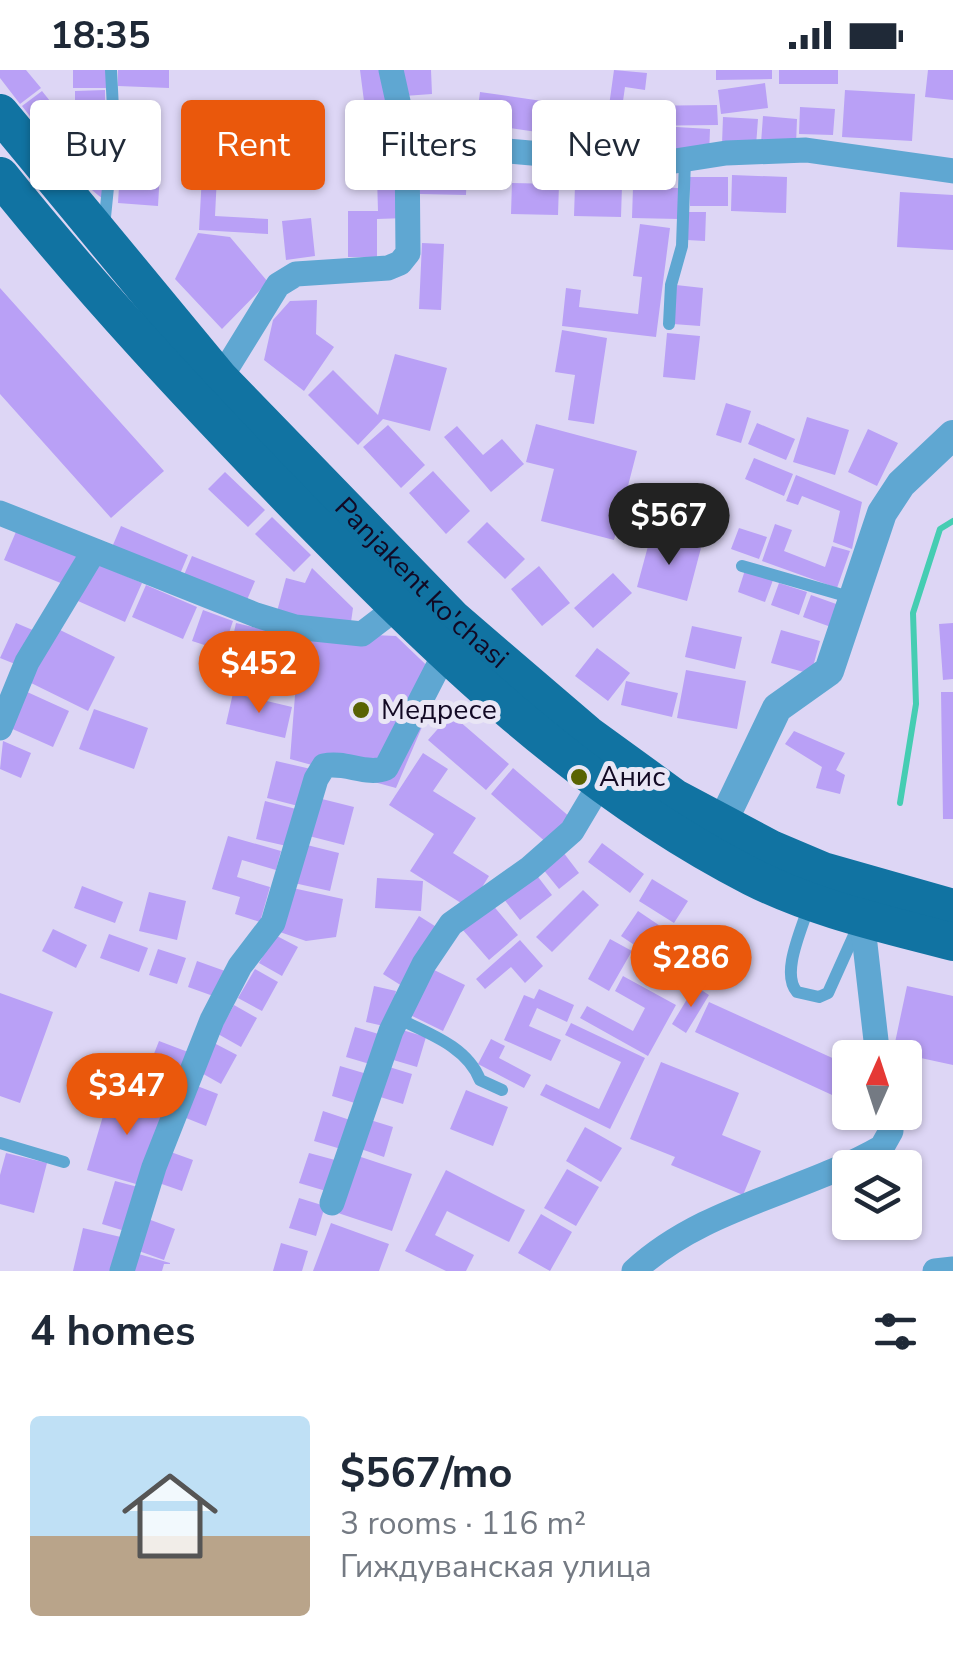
<!DOCTYPE html>
<meta charset="utf-8">
<style>
:root{--surface:#fff;--page:#f6f6f7;--text:#1f2937;--muted:#747a83;--accent:#ea580c}
body{margin:0;font-family:"Nunito Sans",sans-serif;background:var(--page);color:var(--text);height:100vh;display:flex;flex-direction:column;font-size:38px;white-space:nowrap}
*{box-sizing:border-box;margin:0}
p{font-size:32px;color:var(--muted)}
.icon{flex:none;width:55px;height:55px;fill:none;stroke:currentColor;stroke-width:2;stroke-linecap:round;stroke-linejoin:round}
.map{position:relative;height:1201px;overflow:hidden}
.drawer{display:flex;flex-direction:column;background:var(--surface);flex:1}
.drawer>*{flex:none}
.top-card{position:absolute;left:30px;top:30px;width:895px;height:90px;display:flex;gap:20px}
.needle{width:65px;rotate:3deg}
.tools{position:absolute;left:832px;top:970px;display:grid;gap:20px}
.tools a{display:grid;place-items:center;width:90px;height:90px;border-radius:10px;background:var(--surface);box-shadow:0 2px 8px #0004;font-size:50px}
.price{position:absolute;translate:-50% -85px;padding:0 22px;border-radius:35px;background:var(--accent);color:#fff;font-size:32px;line-height:65px;filter:drop-shadow(0 2px 5px #0008)}
.price::after{content:'';position:absolute;left:50%;top:60px;width:30px;height:22px;margin-left:-15px;background:inherit;clip-path:polygon(0 0,100% 0,50% 100%)}
.price.current{background:#222;color:#fff}
ul{padding:0;list-style:none}
li{display:flex;align-items:center;gap:30px;height:250px;padding:0 30px}
li span{display:grid;place-items:center;flex:none;width:280px;height:200px;border-radius:10px;color:#555}
li>.icon{margin-inline-start:auto}
span .icon{width:120px;height:120px;fill:#fffc;stroke-width:1}
li b{font-size:42px}
h2{display:flex;justify-content:space-between;align-items:center;height:120px;padding:0 30px;font-size:42px}
.tag{padding:0 35px;border-radius:10px;background:var(--surface);box-shadow:0 2px 8px #0004;font-size:35px;line-height:90px}
.tag.current{background:var(--accent);color:#fff}
.status{display:flex;justify-content:space-between;align-items:center;height:70px;padding:0 50px;background:var(--surface);direction:ltr}
.status svg{height:28px;fill:currentColor}
.map>svg:first-child{display:block}
.lines{fill:none;stroke-linecap:round;stroke-linejoin:round}
.stream{stroke:#45cdb2;stroke-width:6}
.building{fill:#b9a0f6}
.service{stroke:#5fa7d2;stroke-width:12}
.minor{stroke:#5fa7d2;stroke-width:25}
.tertiary{stroke:#5fa7d2;stroke-width:30}
.primary{stroke:#1173a2;stroke-width:38}
.poi-dot{fill:#596302;stroke:#e9e6f5;stroke-width:4}
.labels{text-anchor:middle;dominant-baseline:central;stroke-width:10;stroke-linejoin:round;paint-order:stroke}
.street-label{font-size:28px;fill:#120924;stroke:#e9e6f5}
.poi-label{font-size:28px;fill:#120924;stroke:#e9e6f5;text-anchor:start}
</style>
<div class="status"><b>18:35</b><svg viewBox="0 0 49 12"><path d="M0 12V9h3v3zM5 12V6h3v6zM10 12V3h3v9zM15 12V0h3v12zM26 1h20v11H26zM47 4h2v5h-2z"/></svg></div>
<div class="map">
<svg width="953" height="1201" viewBox="0 0 953 1201">
<rect width="100%" height="100%" fill="#ddd6f5"/>
<g class="lines">
<path class="stream" d="M900,733L916,634L913,543L940,459L953,451"/>
</g>
<path class="building" d="M0,0H26L41,18L20,34L0,8Z
M73,0H107V18H73Z
M118,0H169V18L118,16Z
M360,0H383L387,36L365,39Z
M400,0H431L432,24L404,26Z
M614,0L647,3L645,20L625,17L622,38L609,36Z
M716,0H772V9L716,10Z
M779,0H838V14H779Z
M928,0H953V30L925,27Z
M765,13L768,38L721,44L718,20Z
M105,20L106,105L104,130L75,106V21Z
M845,20L915,24L912,71L842,67Z
M42,21L66,51L46,67L22,36Z
M480,22L542,31L537,62L476,53Z
M125,31L157,33L153,80L121,78Z
M420,31L469,36L467,59L418,53Z
M553,31L587,33L586,60L551,58Z
M717,35L718,55L634,56V36Z
M800,37L835,39L833,65L799,64Z
M388,43L398,97L365,104L355,49Z
M763,46L797,49L796,75L761,73Z
M723,47L758,49L756,76L722,74Z
M676,57L710,59L709,85L674,83Z
M626,58L661,59L660,86L625,84Z
M121,83L161,85L158,136L118,133Z
M420,92L467,94L466,125L419,124Z
M202,105L217,106L215,146L268,149V164L199,160Z
M732,105L787,107L786,143L731,141Z
M405,106L406,148L377,149V187H348V141H378L377,107Z
M690,107H728V136H690Z
M512,113L559,114L558,145L511,144Z
M575,115L622,116L621,147L574,146Z
M633,117L680,118L679,149L632,148Z
M900,122L953,125V180L897,177Z
M688,142H706L705,171L687,170Z
M311,148L315,186L286,190L282,151Z
M640,154L670,158L656,267L562,256L566,218L581,220L579,237L638,244L642,207L633,206Z
M198,163L230,167L268,212L222,259L175,209Z
M422,173L444,174L441,240L419,239Z
M676,215L703,218L700,256L673,254Z
M0,218L164,401L111,448L0,324Z
M317,230L316,264L334,277L304,321L264,290L273,250L290,231Z
M562,260L607,268L594,354L568,350L575,305L555,302Z
M667,263L700,266L695,310L663,307Z
M395,284L447,298L430,361L383,349L358,375L308,325L333,300L378,345Z
M726,333L751,341L741,373L716,365Z
M807,347L849,360L835,405L793,392Z
M757,353L795,369L786,390L748,374Z
M536,354L637,381L614,470L541,451L554,399L526,392Z
M388,355L425,395L401,418L363,377Z
M457,356L483,385L502,369L524,394L491,422L444,367Z
M868,359L898,373L877,416L848,402Z
M754,388L793,404L784,426L745,409Z
M433,401L470,441L446,464L409,423Z
M225,402L265,440L248,457L208,419Z
M796,405L862,432L852,479L833,472L840,441L802,426L798,435L786,431Z
M272,447L311,485L294,502L255,464Z
M487,452L525,489L505,509L467,472Z
M775,454L792,460L784,481L825,497L832,476L850,481L837,518L762,491Z
M121,456L188,485L177,511L110,482Z
M18,457L82,482L68,516L4,490Z
M739,458L767,467L759,489L731,479Z
M651,465L701,478L687,531L637,517Z
M192,486L255,511L244,537L181,512Z
M95,493L142,513L125,552L78,531Z
M539,496L570,533L542,556L511,519Z
M312,498L353,538L350,559L275,549L286,508L305,513Z
M745,500L773,510L765,532L738,522Z
M613,503L632,523L593,558L574,538Z
M779,513L807,522L799,545L771,535Z
M146,515L197,537L183,569L132,547Z
M811,525L839,535L831,557L803,547Z
M203,540L233,551L223,581L192,571Z
M16,553L35,561L20,596L0,588Z
M236,553L279,563L271,599L228,589Z
M953,553V609L943,610L939,554Z
M692,556L742,567L735,599L685,587Z
M56,558L115,587L88,641L29,612Z
M781,560L820,571L811,604L771,593Z
M300,562L396,566L442,610L396,718L290,689Z
M597,578L630,603L608,631L575,606Z
M686,600L746,611L737,659L677,648Z
M626,611L678,623L672,647L621,635Z
M25,621L69,641L53,677L8,657Z
M941,622H953V749H943Z
M233,623L292,637L285,668L226,654Z
M94,639L148,658L134,699L79,679Z
M451,644L509,694L486,720L428,670Z
M794,661L845,683L836,700L845,705L840,724L816,718L822,697L785,674Z
M3,671L31,683L21,708L0,699Z
M423,683L448,699L433,721L476,748L453,783L489,806L469,838L410,801L434,764L389,735Z
M276,691L311,699L302,737L267,728Z
M513,698L571,748L548,774L491,724Z
M318,728L354,737L344,775L309,766Z
M265,731L300,740L291,777L256,769Z
M228,766L281,781L276,800L242,790L237,807L270,817L260,852L235,844L240,827L212,819Z
M602,773L644,804L630,823L588,792Z
M303,774L339,783L330,821L294,813Z
M563,782L579,803L559,819L542,798Z
M535,803L552,825L520,850L503,828Z
M377,808L423,811L421,841L375,838Z
M652,809L688,831L674,853L639,831Z
M82,816L123,832L115,853L74,838Z
M288,817L343,829L336,867L306,871L277,861Z
M583,820L599,835L552,882L536,867Z
M149,822L186,831L177,870L139,861Z
M491,833L518,865L489,890L462,859Z
M638,841L687,874L670,899L621,866Z
M419,846L438,858L402,916L383,904Z
M53,859L87,875L76,898L42,881Z
M109,864L148,878L139,902L100,888Z
M275,865L298,877L282,906L259,893Z
M610,869L632,881L609,921L588,909Z
M520,870L543,896L525,913L511,897L485,919L476,909Z
M158,879L186,888L177,914L149,905Z
M197,891L225,901L216,927L188,917Z
M428,897L465,915L443,961L406,943Z
M255,899L278,912L262,941L238,928Z
M623,906L676,935L648,986L580,948L587,936L633,961L645,938L615,921Z
M374,916L396,921L388,957L366,952Z
M695,916L709,925L686,963L672,954Z
M907,916L953,926V995L893,982Z
M539,919L574,935L567,952L537,938L529,956L561,970L551,991L504,970L524,925L534,929Z
M0,923L53,942L20,1033L0,1026Z
M709,932L850,996V1016L843,1030L695,962Z
M234,935L257,948L241,977L218,964Z
M571,953L645,988L610,1059L540,1025L546,1014L599,1039L621,992L565,965Z
M355,957L382,965L373,995L346,987Z
M399,959L426,967L417,997L390,989Z
M491,969L505,976L499,988L531,1005L524,1018L478,994Z
M159,971L188,982L170,1025L142,1014Z
M214,973L237,985L221,1014L198,1001Z
M661,992L739,1023L722,1065L761,1081L743,1125L671,1095L675,1087L630,1069Z
M340,996L367,1004L358,1034L332,1026Z
M386,996L412,1004L403,1034L377,1026Z
M192,1014L218,1024L206,1056L181,1046Z
M111,1019L167,1035L143,1116L87,1100Z
M466,1020L508,1037L493,1076L450,1059Z
M323,1041L350,1050L341,1079L314,1071Z
M367,1049L393,1057L384,1087L358,1078Z
M585,1057L622,1078L601,1112L566,1091Z
M168,1081L193,1090L182,1121L156,1112Z
M6,1083L47,1093L34,1143L0,1134V1105Z
M309,1083L335,1090L326,1121L299,1113Z
M355,1085L412,1104L392,1161L335,1142Z
M567,1099L599,1117L576,1156L544,1138Z
M446,1100L525,1140L509,1172L447,1141L435,1165L474,1185L466,1201H446L405,1181Z
M115,1111L138,1117L125,1161L102,1154Z
M299,1128L325,1136L316,1166L289,1158Z
M541,1144L572,1162L550,1201L518,1183Z
M148,1149L175,1159L164,1190L136,1180Z
M331,1153L389,1174L379,1201H313Z
M83,1158L125,1168L116,1201H73Z
M281,1173L308,1181L302,1201H273Z
M135,1183L170,1193V1194H164L162,1201H130Z"/>
<g class="lines">
<path class="service" d="M104,157L114,58L111,0
M669,254L671,215L682,176L685,90
M742,496L853,528
M809,835C803,857 780,903 797,922L819,927L828,923L859,854
M397,948C427,963 467,976 480,1010L502,1020
M0,1073L64,1092"/>
<path class="minor" d="M391,0L407,72L656,94L726,83L806,80L953,101
M220,309L278,215L296,204L388,198L400,193L408,183L407,72
M0,443L256,545L295,557L362,564L396,538
M0,658L27,592L94,481
M862,848L878,988
M332,1133L391,961L424,894L451,854L530,798L572,761L600,714
M122,1201L154,1097L212,950L240,896L273,853L316,709L324,696C345,691 367,706 386,698L444,585
M634,1201C703,1137 802,1123 882,1077L891,1061L890,1042
M935,1201L953,1199"/>
<path class="tertiary" d="M721,755L777,638L829,601L882,443L901,414L953,365"/>
<g class="primary">
<path id="s1" d="M0,43L220,309L453,549L587,664L675,728L771,779L823,801L953,838"/>
<path d="M0,106C93,222 195,331 298,437C435,577 576,717 752,807C815,839 885,854 953,872"/>
</g>
</g>
<g class="poi-dot">
<circle cx="361" cy="640" r="10"/>
<circle cx="579" cy="707" r="10"/>
</g>
<g class="labels">
<g class="street-label">
<text stroke="none"><textPath href="#s1" startOffset="632">Panjakent ko'chasi</textPath></text>
</g>
<g class="poi-label">
<text x="381" y="640">Медресе</text>
<text x="599" y="707">Анис</text>
</g>
</g>
</svg>
<div class="tools">
<a><svg class="needle" viewBox="-14 -14 28 28"><path d="M0-13l5 13h-10z" fill="#e53935"/><path d="M0 13l5-13h-10z" fill="#747a83"/></svg></a>
<a><svg class="icon" aria-label="layers" viewBox="0 0 24 24"><path d="M12 4l9 5-9 5-9-5zM3 14l9 5 9-5"/></svg></a>
</div>
<b class="price current" style="left:669px;top:498px">$567</b>
<b class="price" style="left:259px;top:646px">$452</b>
<b class="price" style="left:691px;top:940px">$286</b>
<b class="price" style="left:127px;top:1068px">$347</b>
<div class="top-card">
<a class="tag">Buy</a>
<a class="tag current">Rent</a>
<a class="tag">Filters</a>
<a class="tag">New</a>
</div>
</div>
<section class="drawer">
<h2>4 homes<svg class="icon" aria-label="filters" viewBox="0 0 24 24"><path d="M4 7h16M4 17h16"/><circle cx="9" cy="7" r="2"/><circle cx="15" cy="17" r="2"/></svg></h2>
<ul>
<li><span style="background:linear-gradient(#bfe0f5 60%,#b9a48a 0)"><svg class="icon" aria-label="home" viewBox="0 0 24 24"><path d="M3 11l9-7 9 7M6 9v11h12V9"/></svg></span><div><b>$567/mo</b><p>3 rooms · 116 m²</p><p>Гиждуванская улица</p></div></li>
</ul>
</section>
